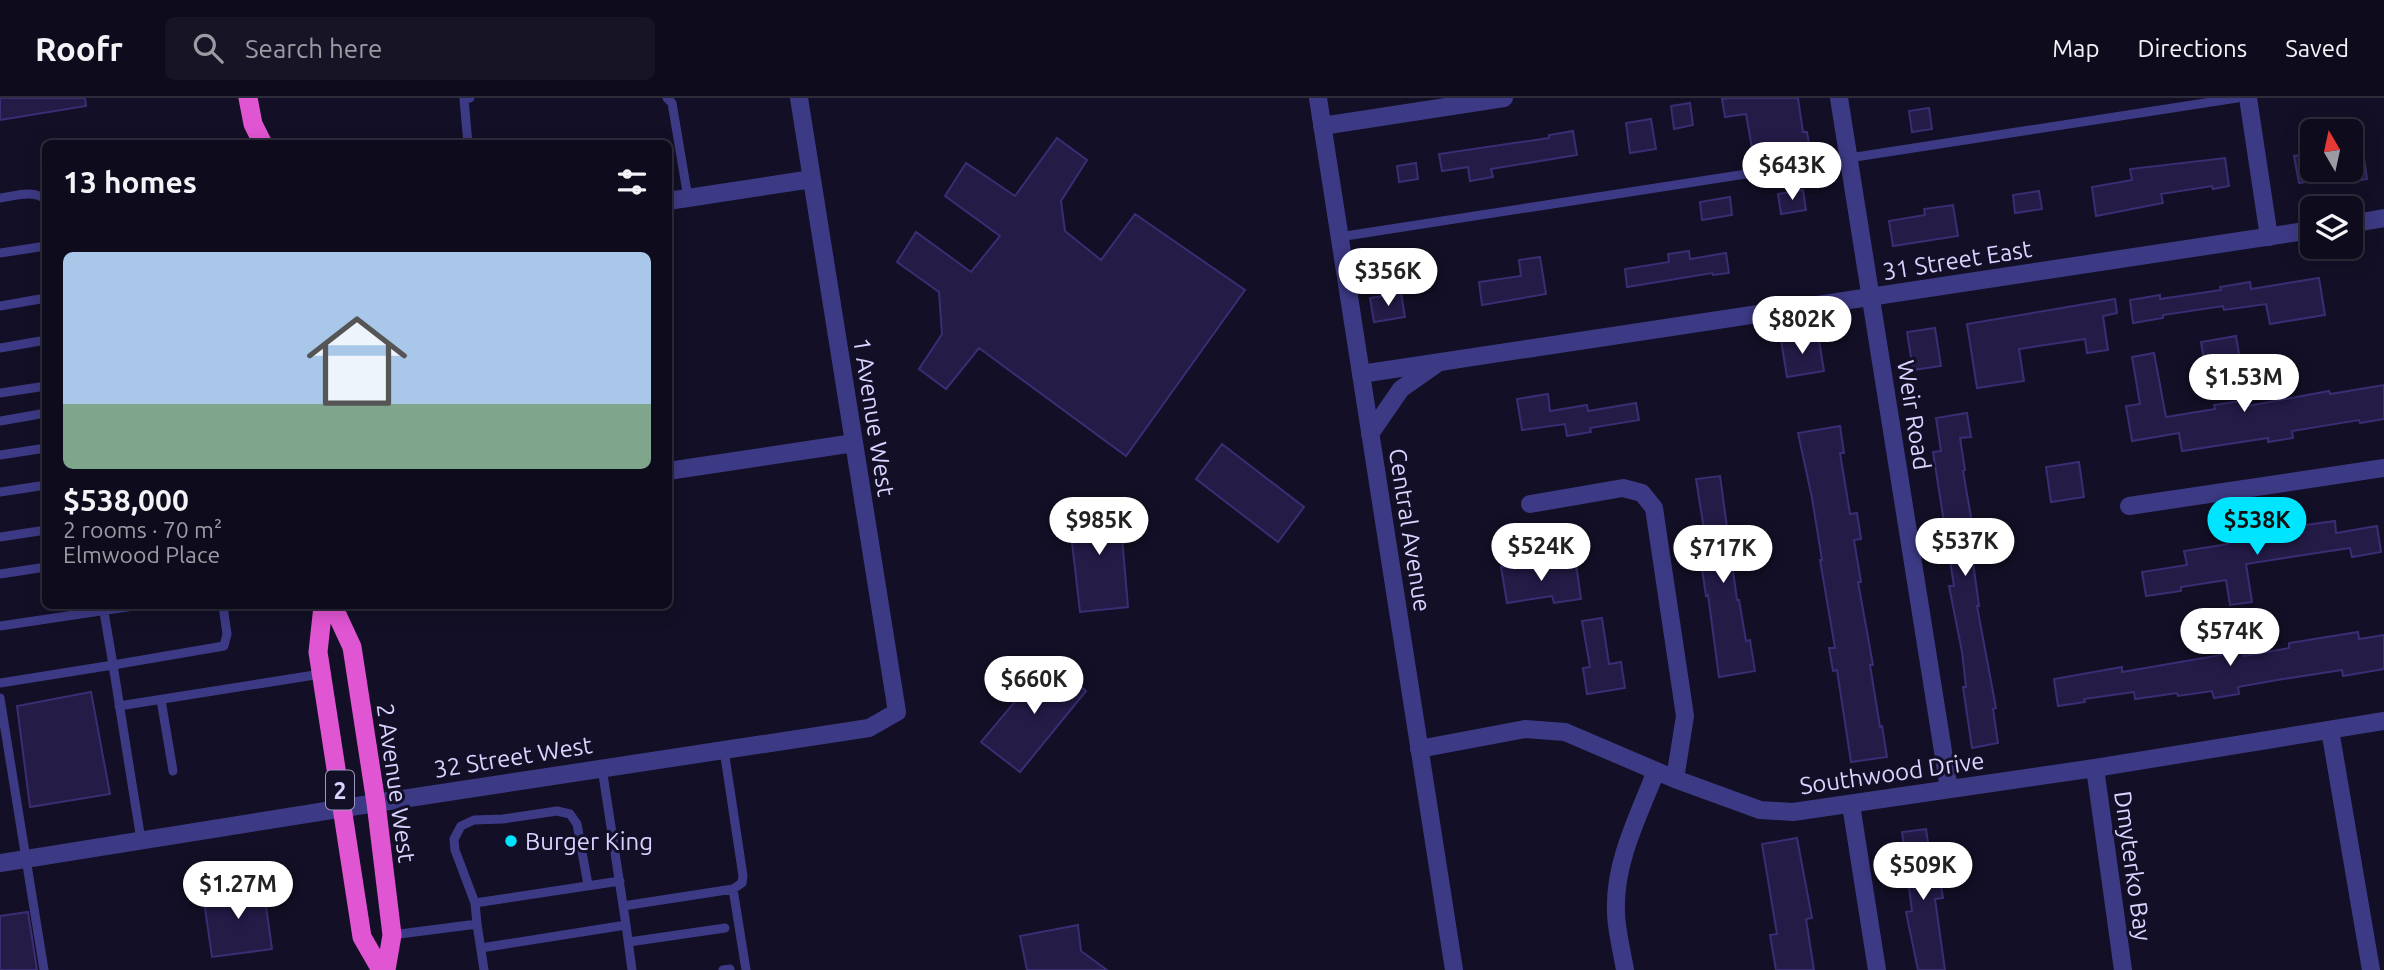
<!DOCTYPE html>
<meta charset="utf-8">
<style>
:root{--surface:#0e0b1c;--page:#171425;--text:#f1f3f6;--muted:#9b9ba3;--line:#2e2b3b;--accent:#00e5ff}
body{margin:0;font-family:Ubuntu,sans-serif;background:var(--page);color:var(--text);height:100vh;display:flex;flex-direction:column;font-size:26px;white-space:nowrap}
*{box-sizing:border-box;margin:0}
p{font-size:23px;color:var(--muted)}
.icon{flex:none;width:38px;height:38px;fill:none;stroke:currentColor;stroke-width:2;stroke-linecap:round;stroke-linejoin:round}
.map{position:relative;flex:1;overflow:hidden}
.panel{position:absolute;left:42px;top:42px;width:630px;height:469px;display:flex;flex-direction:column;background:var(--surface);border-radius:10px;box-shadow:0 4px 18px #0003,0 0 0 2px var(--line)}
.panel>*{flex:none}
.needle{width:46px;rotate:351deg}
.controls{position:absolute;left:2300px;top:21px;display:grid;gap:14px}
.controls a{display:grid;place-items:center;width:63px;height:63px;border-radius:10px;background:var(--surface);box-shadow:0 4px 18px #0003,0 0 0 2px var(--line);font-size:35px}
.price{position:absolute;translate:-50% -60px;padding:0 16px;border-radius:24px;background:#fff;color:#222;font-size:23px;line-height:46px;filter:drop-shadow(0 2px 4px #0008)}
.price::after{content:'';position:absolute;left:50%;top:42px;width:21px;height:16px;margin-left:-10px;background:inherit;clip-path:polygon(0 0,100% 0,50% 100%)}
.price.selected{background:var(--accent);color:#111}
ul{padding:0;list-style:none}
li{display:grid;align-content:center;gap:14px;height:371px;padding:0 21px}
li span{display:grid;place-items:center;height:217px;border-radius:10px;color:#555}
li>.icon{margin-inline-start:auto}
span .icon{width:126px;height:126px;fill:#fffc;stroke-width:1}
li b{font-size:30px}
h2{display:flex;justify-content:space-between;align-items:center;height:84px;padding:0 21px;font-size:30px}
header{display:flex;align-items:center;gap:42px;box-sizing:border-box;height:98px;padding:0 35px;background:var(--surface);border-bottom:2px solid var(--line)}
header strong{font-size:33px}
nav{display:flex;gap:38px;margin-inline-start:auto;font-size:24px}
.search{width:490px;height:63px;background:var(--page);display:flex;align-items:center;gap:18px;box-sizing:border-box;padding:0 24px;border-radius:10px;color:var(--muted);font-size:26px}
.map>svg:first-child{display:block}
.building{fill:#241b47;stroke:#3b2d73;stroke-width:2}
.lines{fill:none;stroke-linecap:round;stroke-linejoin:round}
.service{stroke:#3d3a85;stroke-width:9}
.minor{stroke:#3d3a85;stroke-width:18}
.tertiary{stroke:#3d3a85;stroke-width:18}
.trunk{stroke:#e055d1;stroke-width:19}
.poi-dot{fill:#00e5ff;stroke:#130f26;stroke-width:2.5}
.labels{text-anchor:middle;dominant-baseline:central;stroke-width:6;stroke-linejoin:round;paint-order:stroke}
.shield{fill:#130f26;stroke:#9e99be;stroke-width:2}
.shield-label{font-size:23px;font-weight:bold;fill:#d9d4ff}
.street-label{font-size:24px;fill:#d9d4ff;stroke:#130f26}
.poi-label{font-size:24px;fill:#d9d4ff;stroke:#130f26;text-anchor:start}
</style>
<header>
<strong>Roofr</strong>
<div class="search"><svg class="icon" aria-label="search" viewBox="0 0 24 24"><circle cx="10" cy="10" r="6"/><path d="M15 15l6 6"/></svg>Search here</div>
<nav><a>Map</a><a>Directions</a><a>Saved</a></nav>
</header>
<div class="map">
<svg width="2384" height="872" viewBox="0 0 2384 872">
<rect width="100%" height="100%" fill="#130f26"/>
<path class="building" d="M0,0H85L86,8L0,22Z
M1731,0H1798L1803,34H1807L1811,57L1789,60L1788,50L1753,56L1746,16L1725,19L1722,1Z
M1690,5L1693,27L1674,31L1671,8Z
M1929,10L1932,31L1912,34L1909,13Z
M1651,21L1656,51L1630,55L1626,25Z
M2359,25L2367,81L2350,84V26Z
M1573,33L1577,57L1491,71L1493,79L1470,83L1468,69L1442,73L1439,56L1549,40V37Z
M1057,40L1087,62L1061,103L1065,133L1101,162L1135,116L1245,192L1126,358L979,250L946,291L919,271L942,236L939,194L897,164L916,134L971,174L1000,138L945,98L966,65L1015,98Z
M2312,56V83L2299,85L2294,58Z
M2225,60L2229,88L2213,91L2212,88L2161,96L2163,105L2096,118L2092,89L2132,82L2130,71Z
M1416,65L1418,81L1399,84L1397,68Z
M1803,92L1806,112L1781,116L1778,96Z
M2039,93L2042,111L2015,115L2013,97Z
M1730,99L1732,117L1702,122L1700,104Z
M1953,107L1958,138L1893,148L1889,123L1925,117L1924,111Z
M1689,153L1690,161L1726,155L1729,175L1713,177L1712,175L1627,189L1625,171L1669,164L1668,156Z
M1540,159L1546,196L1482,207L1479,184L1521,178L1519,162Z
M2319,180L2325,217L2270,226L2266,206L2224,212L2223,208L2163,217V220L2133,225L2130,202L2160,197V201L2221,192L2220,189L2250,184L2251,191Z
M1401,195L1405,219L1374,224L1370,200Z
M2115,201L2117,215L2103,218L2108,252L2087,255L2085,241L2019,251L2024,283L1977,290L1967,226Z
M1935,230L1941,268L1913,272L1907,234Z
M1818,236L1824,273L1787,279L1781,242Z
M2236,238L2240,262L2205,268L2201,244Z
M2154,255L2166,319L2215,311L2214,307L2247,302L2248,308L2329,293L2330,296L2384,287V321L2360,325L2359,322L2292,333L2293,340L2268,344V340L2182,353L2179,335L2132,343L2126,308L2140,306L2132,259Z
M1548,296L1550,313L1587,307L1588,313L1636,305L1639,322L1590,330L1591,334L1567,338L1565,326L1522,332L1517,301Z
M1967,315L1971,339L1960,340L1965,372L1963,373L1975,442H1970L1979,508H1977L1996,610L1993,611L1998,645L1972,650L1963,589H1966L1962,554L1949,488H1954L1933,354L1941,353L1936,320Z
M1840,328L1844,355H1840L1850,416L1857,415L1861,441L1854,442L1861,484H1858L1873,567H1870L1880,629L1882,628L1887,659L1851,664L1837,572L1833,573L1829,550H1835L1820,462H1822L1812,400L1798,335Z
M1222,346L1304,409L1278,444L1196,381Z
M2079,364L2084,399L2051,404L2046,369Z
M1720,378L1737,502H1739L1746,543L1750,542L1755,573L1719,579L1708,497L1706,498L1702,471L1710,469L1696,381Z
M1119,404L1128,509L1080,514L1068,410Z
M2335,423L2336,435L2377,428L2381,454L2352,459L2350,450L2246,466L2252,504L2230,507L2226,482L2181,489V493L2146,498L2142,474L2187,467L2184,453L2228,446L2227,438Z
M1534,464L1535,472L1576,466L1581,501L1554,505L1552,498L1507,505L1501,469Z
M1602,520L1609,566L1621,564L1625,590L1587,596L1583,570L1590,569L1582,523Z
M2239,523L2244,558L2289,550V545L2358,534L2359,541L2384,537V571L2343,578L2342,572L2277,582L2238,589L2239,596L2214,600L2212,593L2178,598L2177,595L2135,601L2134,594L2084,601L2085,604L2058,608L2054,581L2122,569V574L2221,557L2216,527Z
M1050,562L1086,593L1020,674L981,644Z
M91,594L110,696L30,709L17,608Z
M1926,731L1933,777L1939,776L1943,800L1935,801L1945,872H1918L1906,814L1912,813L1902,734Z
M1797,740L1812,820L1806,821L1814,872H1776L1770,837L1777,836L1762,746Z
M263,787L272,851L212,859L203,796Z
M28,814L37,872H0V818Z
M1078,827L1081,853L1107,872H1027L1020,838Z"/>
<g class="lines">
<path class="service" d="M667,0L672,5L688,100
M468,46L464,1L470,0
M0,100C15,98 34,91 46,102
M1339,139L2237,0
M0,155L46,148
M0,208L46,200
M0,250L46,242
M0,295L46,288
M0,323L46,315
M0,357L46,350
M0,394L46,387
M0,439L46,432
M0,476L46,469
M103,508L113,567L224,548L227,536L223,508
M0,528L134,508
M0,585L113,567L141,742
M0,600L44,872
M161,602L173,673
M119,608L321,576
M733,791L746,872
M475,805L455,752L454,741L461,728L474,722L503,721L557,713L570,716L577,726L588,787
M623,808L733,791L742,785L743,778L724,652
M477,826L475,805L620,783
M626,827L632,872
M392,837L477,826L484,872
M629,844L725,830
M481,850L626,827L602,670
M723,872L730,871"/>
<path class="minor" d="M1839,0L1949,691
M2248,0L2269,139
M1322,28L1504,0
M668,103L812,81
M2350,126L2384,120
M1361,276L2312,132
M668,373L854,345
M1530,406L1623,390L1642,395L1654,410L1685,618L1675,681
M2129,408L2384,370
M2330,632L2371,872
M1419,651L1525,631L1565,634L1675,681L1760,712L1793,714L2095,670L2384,623
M2095,670L2123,872
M376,705L869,630L897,614L799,0
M1851,707L1877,872
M1625,872C1622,853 1616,832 1616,813C1614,764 1639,717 1656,673"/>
<path class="tertiary" d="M1318,0L1454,872
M1370,336L1401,291L1438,265
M0,765L376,705"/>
<path class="trunk" d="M248,0L253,26L263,46
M323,508L318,554L362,839L381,872
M333,508L352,549L376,705L392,837L386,872"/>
</g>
<circle class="poi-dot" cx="511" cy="743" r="7"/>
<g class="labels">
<rect class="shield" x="326" y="672.5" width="28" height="39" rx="5"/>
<g class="shield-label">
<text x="340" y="692">2</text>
</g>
<g class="street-label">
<text transform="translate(1957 162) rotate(-9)">31 Street East</text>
<text transform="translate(1914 317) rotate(81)">Weir Road</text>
<text transform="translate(874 319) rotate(81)">1 Avenue West</text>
<text transform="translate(1410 432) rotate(81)">Central Avenue</text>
<text transform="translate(513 659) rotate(-9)">32 Street West</text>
<text transform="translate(1892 675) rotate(-8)">Southwood Drive</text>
<text transform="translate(396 685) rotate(82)">2 Avenue West</text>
<text transform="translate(2133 768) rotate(82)">Dmyterko Bay</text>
</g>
<g class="poi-label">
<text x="525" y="743">Burger King</text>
</g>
</g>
</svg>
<div class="controls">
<a><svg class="needle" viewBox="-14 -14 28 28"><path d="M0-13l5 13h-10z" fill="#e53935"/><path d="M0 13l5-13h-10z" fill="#9b9ba3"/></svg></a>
<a><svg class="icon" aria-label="layers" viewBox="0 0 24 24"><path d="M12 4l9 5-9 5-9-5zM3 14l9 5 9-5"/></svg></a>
</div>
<b class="price" style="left:1792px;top:104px">$643K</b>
<b class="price" style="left:1388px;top:210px">$356K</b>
<b class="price" style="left:1802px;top:258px">$802K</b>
<b class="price" style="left:2244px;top:316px">$1.53M</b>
<b class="price" style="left:1099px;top:459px">$985K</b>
<b class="price selected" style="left:2257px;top:459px">$538K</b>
<b class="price" style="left:1965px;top:480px">$537K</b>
<b class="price" style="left:1541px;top:485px">$524K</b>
<b class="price" style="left:1723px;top:487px">$717K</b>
<b class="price" style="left:2230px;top:570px">$574K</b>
<b class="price" style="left:1034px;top:618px">$660K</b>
<b class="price" style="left:1923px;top:804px">$509K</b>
<b class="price" style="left:238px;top:823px">$1.27M</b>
<section class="panel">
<h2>13 homes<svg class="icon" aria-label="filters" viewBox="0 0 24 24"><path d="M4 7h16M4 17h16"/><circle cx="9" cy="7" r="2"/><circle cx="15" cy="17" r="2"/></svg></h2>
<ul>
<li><span style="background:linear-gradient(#a9c7e8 70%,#7fa58c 0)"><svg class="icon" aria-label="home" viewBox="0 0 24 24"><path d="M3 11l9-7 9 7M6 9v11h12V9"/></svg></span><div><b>$538,000</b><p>2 rooms · 70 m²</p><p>Elmwood Place</p></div></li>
</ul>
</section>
</div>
